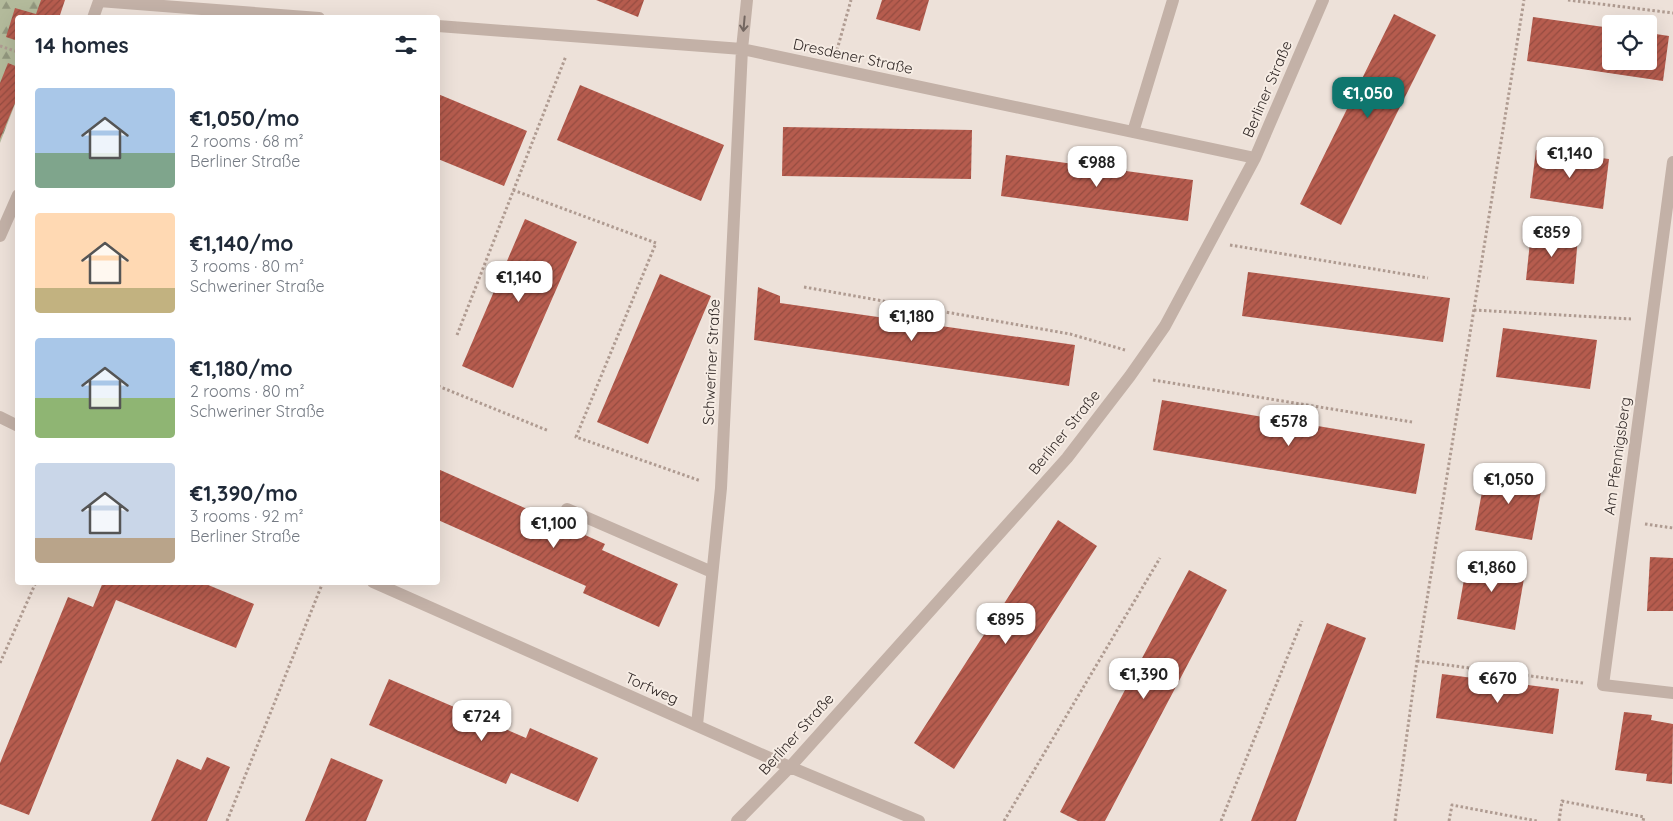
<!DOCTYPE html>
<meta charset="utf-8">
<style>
:root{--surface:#fff;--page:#f6f6f7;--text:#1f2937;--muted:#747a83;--accent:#0f766e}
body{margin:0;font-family:Quicksand,sans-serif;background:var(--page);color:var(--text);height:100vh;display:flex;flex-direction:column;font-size:19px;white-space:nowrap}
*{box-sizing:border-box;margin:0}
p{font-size:16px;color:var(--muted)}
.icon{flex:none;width:28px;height:28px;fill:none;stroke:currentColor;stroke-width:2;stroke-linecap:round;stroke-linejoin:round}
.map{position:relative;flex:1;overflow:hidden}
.drawer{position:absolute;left:15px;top:15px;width:425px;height:570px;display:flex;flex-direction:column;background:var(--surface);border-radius:5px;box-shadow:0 5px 20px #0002}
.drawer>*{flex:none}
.controls{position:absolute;left:1602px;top:15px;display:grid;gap:10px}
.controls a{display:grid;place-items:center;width:55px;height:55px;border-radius:5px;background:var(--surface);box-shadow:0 5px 20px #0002;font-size:25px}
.price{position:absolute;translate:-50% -42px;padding:0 11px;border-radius:10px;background:#fff;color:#222;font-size:16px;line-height:32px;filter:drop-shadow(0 1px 2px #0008)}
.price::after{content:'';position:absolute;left:50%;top:30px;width:15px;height:11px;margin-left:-8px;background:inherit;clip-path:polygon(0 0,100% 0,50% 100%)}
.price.current{background:var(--accent);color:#fff}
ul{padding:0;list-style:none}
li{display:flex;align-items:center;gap:15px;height:125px;padding:0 20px}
li span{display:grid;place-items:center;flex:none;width:140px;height:100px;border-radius:5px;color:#555}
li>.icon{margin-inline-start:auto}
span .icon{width:60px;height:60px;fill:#fffc;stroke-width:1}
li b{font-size:21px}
h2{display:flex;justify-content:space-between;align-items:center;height:60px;padding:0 20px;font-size:21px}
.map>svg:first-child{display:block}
.forest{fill:url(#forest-firs)}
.building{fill:url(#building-hatch)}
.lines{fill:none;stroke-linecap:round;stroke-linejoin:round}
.path{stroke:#af9b91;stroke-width:3;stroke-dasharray:2.5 2.5;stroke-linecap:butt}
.minor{stroke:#c3b1a7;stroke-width:12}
.oneway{stroke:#736660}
.labels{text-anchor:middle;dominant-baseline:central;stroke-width:4;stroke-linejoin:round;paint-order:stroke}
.street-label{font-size:15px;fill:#312826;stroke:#f6ece4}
</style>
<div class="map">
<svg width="1673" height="821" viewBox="0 0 1673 821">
<defs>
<pattern id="forest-firs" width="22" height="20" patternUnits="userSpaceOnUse" patternTransform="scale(1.25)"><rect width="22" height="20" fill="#b3ba9b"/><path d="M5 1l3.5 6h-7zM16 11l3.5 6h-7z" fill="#92977e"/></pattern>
<pattern id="building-hatch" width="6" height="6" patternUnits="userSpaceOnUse" patternTransform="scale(1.25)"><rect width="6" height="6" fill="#b65c4e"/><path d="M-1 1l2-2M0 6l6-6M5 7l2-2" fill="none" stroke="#954c41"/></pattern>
</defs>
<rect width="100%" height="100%" fill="#ede1d9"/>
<path class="forest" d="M0,0H57L50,17L18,18L17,99L0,143Z"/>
<path class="building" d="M41,0H65L59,18H18V41L6,37L15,8L36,14Z
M596,0H644L638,17Z
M882,0H929L920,31L876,19Z
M1394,14L1436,35L1341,225L1300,204Z
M1533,17L1611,28V61H1649V33L1669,36L1663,81L1527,61Z
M8,63L18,67V96L0,139V83Z
M580,85L724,145L701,201L557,140Z
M438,94L527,131L504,186L438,159Z
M783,127L972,130L971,179L782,176Z
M1536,150L1609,159L1603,209L1530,198Z
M1006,155L1193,180L1188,221L1001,196Z
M525,219L577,242L513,388L462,366Z
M1531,232L1578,236L1574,284L1526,280Z
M1248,272L1450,298L1443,342L1242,316Z
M660,274L711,296L648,444L597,422Z
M758,287L780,296V303L1075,345L1069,386L754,340Z
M1503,328L1597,340L1590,389L1496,377Z
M1162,400L1425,444L1416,494L1153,450Z
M438,469L605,544L602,550L678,584L659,627L583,593L586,586L438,520Z
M1486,470L1543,481L1532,540L1475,530Z
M1058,520L1097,546L954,769L914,743Z
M1468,557L1526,567L1515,630L1457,619Z
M1650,557L1673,558V611H1647Z
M1189,570L1227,590L1105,821H1078L1060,812Z
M103,582H201L254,604L236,648L116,600L29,815L0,804V763L68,597L93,607Z
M1327,623L1366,638L1296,821H1251Z
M1442,674L1559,689L1553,734L1436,718Z
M389,679L526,738L530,728L598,758L578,802L511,773L506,784L369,725Z
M1624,712L1652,715L1651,720L1673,724L1672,784L1646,781L1647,774L1615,770Z
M207,757L230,767L207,821H151L177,759L201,770Z
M331,758L383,780L366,821H305Z"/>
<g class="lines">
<path class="path" d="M1568,0L1673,13
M0,46L18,52
M837,50L851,0
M513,190L656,243L576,437L701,481
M1230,245L1428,278
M804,287L1070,334L1125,350
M1474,310L1631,319
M457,335L566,56
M1153,380L1412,422
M438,386L549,431
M1645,524L1673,528
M1417,661L1583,683
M0,663L36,582
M227,821L323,582
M1004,821L1160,558
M1221,821L1302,621
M1395,821L1417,661L1524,0
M1449,821L1452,805L1537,821
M1559,821L1562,801L1644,817L1643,821"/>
<path class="minor" d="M93,18L99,1L319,18
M438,26L742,49L1255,158
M1133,132L1173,0
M1673,162L1603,685L1673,693
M0,236L18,195
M0,417L18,426
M567,509L712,572
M373,582L790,767L919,821
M697,725L721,488L742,49L747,0
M737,821L790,767L1067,458L1130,376L1165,326L1255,158L1323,0"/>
</g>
<defs><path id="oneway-shaft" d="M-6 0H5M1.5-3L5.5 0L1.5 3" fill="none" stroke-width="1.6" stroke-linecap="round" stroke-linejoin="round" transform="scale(1.25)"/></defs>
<use class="oneway" href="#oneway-shaft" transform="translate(744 24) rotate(95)"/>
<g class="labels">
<g class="street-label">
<text transform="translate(853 56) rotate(12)">Dresdener Straße</text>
<text transform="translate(1267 89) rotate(-67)">Berliner Straße</text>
<text transform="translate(711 362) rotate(-87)">Schweriner Straße</text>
<text transform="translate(1064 432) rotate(-51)">Berliner Straße</text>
<text transform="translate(1617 456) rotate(-82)">Am Pfennigsberg</text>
<text transform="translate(652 688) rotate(24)">Torfweg</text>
<text transform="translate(796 734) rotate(-48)">Berliner Straße</text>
</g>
</g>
</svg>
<div class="controls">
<a><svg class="icon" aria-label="locate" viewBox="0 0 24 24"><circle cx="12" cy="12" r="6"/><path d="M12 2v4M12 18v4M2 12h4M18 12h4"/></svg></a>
</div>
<b class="price current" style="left:1368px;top:119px">€1,050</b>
<b class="price" style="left:1570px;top:179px">€1,140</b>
<b class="price" style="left:1097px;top:188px">€988</b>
<b class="price" style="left:1552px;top:258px">€859</b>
<b class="price" style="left:519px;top:303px">€1,140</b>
<b class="price" style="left:912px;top:342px">€1,180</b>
<b class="price" style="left:1289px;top:447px">€578</b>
<b class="price" style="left:1509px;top:505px">€1,050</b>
<b class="price" style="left:554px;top:549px">€1,100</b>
<b class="price" style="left:1492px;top:593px">€1,860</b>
<b class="price" style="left:1006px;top:645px">€895</b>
<b class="price" style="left:1144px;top:700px">€1,390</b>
<b class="price" style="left:1498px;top:704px">€670</b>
<b class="price" style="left:482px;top:742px">€724</b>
<section class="drawer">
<h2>14 homes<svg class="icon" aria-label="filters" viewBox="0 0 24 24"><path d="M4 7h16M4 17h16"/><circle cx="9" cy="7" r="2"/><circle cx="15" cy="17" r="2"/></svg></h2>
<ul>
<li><span style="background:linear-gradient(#a9c7e8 65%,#7fa58c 0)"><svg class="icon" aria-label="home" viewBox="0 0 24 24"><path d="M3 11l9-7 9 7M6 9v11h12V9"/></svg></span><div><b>€1,050/mo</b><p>2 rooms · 68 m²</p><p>Berliner Straße</p></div></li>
<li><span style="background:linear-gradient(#ffd9b3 75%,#c2b280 0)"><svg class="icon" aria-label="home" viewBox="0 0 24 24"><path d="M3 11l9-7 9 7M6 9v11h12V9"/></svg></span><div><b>€1,140/mo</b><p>3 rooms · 80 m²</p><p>Schweriner Straße</p></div></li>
<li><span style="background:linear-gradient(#a9c7e8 60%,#8fb573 0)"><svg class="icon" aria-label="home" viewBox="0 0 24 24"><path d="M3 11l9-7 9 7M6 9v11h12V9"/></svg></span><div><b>€1,180/mo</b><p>2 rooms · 80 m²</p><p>Schweriner Straße</p></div></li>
<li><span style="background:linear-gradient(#c9d6e8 75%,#b9a48a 0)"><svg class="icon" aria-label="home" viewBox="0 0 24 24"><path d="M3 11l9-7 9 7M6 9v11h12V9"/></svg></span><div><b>€1,390/mo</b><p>3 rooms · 92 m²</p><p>Berliner Straße</p></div></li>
</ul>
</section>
</div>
